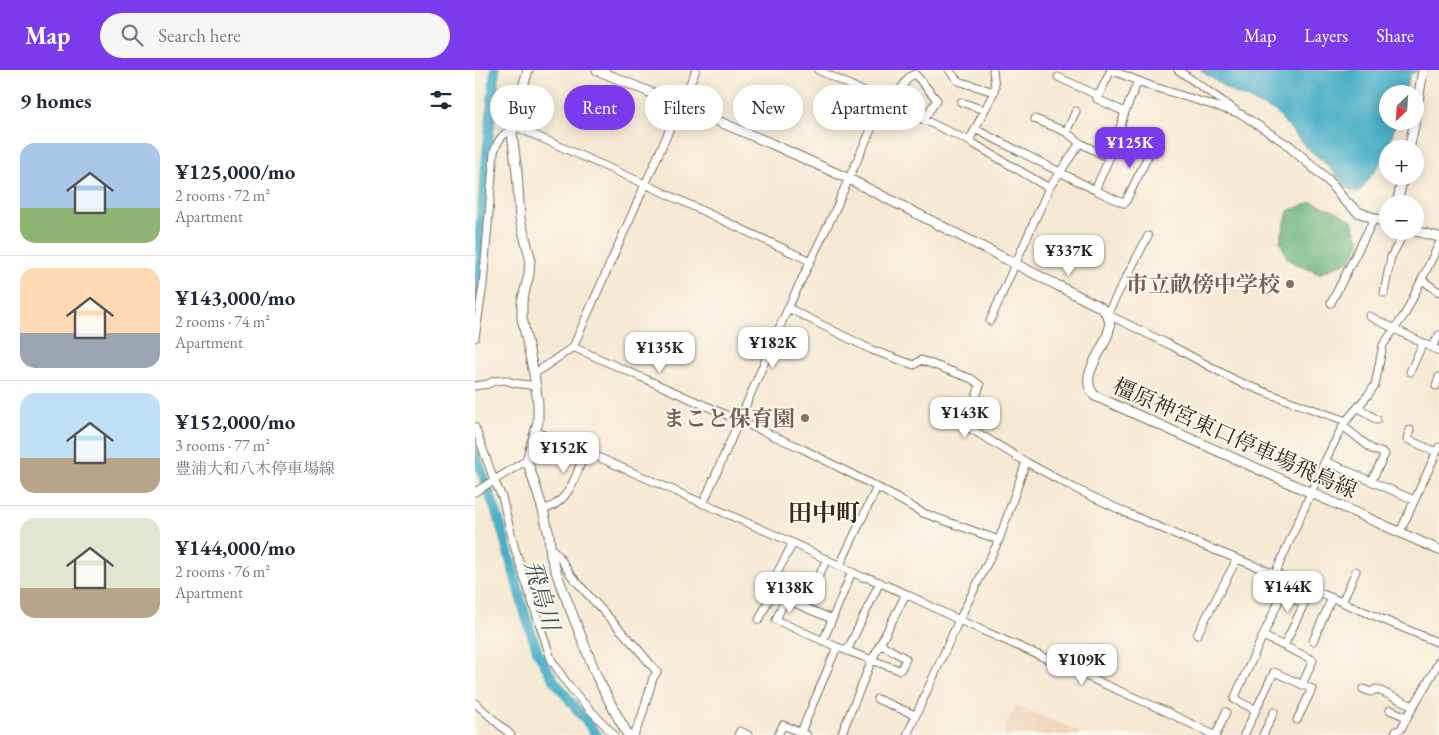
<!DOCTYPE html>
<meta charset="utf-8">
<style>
:root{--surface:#fff;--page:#f6f6f7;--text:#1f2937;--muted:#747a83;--line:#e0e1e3;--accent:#7c3aed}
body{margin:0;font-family:"EB Garamond","Noto Serif JP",serif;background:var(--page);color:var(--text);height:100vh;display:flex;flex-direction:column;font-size:19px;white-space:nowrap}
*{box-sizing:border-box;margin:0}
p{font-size:16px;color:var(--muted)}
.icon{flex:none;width:28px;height:28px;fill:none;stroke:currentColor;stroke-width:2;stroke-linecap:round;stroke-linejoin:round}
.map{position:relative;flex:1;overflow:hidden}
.side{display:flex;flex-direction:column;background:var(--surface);width:475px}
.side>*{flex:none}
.hud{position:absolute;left:15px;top:15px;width:475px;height:45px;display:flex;gap:10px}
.needle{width:32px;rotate:205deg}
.buttons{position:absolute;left:904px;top:15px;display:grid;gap:10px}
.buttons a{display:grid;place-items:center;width:45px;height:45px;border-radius:50%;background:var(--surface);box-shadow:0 2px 12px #0003;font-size:25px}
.price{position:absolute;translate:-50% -42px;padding:0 11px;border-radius:10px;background:#fff;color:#222;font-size:16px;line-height:32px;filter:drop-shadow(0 1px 2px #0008)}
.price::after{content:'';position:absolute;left:50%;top:30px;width:15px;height:11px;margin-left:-8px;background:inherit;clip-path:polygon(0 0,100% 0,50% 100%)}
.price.on{background:var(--accent);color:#fff}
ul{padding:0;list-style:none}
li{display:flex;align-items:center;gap:15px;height:125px;padding:0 20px}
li+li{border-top:1px solid var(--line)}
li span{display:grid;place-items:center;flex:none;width:140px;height:100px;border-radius:15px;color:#555}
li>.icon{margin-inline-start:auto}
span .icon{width:60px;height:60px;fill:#fffc;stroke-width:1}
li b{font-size:21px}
h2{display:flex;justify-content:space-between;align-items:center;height:60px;padding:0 20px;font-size:21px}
.pill{padding:0 18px;border-radius:22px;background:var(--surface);box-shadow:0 2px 12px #0003;font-size:18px;line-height:45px}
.pill.on{background:var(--accent);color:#fff}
header{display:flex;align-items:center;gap:30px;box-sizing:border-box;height:70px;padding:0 25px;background:var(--accent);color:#fff}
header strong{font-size:24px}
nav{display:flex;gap:28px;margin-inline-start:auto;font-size:18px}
.search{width:350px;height:45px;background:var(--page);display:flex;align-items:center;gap:12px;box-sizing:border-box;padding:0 18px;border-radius:28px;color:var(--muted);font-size:19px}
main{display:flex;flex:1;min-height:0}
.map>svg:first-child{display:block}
.built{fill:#f1d5bd}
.forest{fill:#70b57a;stroke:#56704c}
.water{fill:#47aec6;stroke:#416c72}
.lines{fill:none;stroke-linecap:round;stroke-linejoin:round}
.river{stroke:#47aec6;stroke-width:10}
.street-casing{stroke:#7c6d5d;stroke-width:9}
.secondary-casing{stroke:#7c6d5d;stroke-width:11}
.street{stroke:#fff;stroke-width:7}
.secondary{stroke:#fff;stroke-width:9}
.education-dot{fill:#8d6e63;stroke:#fbf7ec;stroke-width:2}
.labels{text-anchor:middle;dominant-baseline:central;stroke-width:4.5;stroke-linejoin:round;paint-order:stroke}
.education-label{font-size:22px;font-weight:bold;fill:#785e54;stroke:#fbf7ec;text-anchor:end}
.street-label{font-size:22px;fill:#3b2a1e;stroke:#fbf7ec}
.neighbourhood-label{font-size:24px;font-weight:bold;fill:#3b2a1e;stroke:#fbf7ec}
.water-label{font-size:24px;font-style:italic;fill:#3f5859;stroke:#fbf7ec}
</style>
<header>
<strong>Map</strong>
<div class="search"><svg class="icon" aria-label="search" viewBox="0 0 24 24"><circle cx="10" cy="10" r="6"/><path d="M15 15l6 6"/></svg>Search here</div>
<nav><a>Map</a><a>Layers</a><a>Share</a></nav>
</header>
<main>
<section class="side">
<h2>9 homes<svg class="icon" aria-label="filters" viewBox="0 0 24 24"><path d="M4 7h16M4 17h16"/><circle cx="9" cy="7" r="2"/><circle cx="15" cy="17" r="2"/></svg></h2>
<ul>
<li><span style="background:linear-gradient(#a9c7e8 65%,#8fb573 0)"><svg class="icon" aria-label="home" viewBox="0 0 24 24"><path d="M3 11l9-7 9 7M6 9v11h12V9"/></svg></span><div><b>¥125,000/mo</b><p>2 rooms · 72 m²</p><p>Apartment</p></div></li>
<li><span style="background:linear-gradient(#ffd9b3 65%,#9aa5b1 0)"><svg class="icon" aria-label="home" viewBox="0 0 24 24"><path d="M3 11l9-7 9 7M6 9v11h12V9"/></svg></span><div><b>¥143,000/mo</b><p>2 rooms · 74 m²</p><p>Apartment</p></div></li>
<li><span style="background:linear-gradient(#bfe0f5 65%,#b9a48a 0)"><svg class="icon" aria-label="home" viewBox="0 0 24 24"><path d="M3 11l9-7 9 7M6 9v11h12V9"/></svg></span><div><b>¥152,000/mo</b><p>3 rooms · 77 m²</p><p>豊浦大和八木停車場線</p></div></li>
<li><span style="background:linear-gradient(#dfe7d0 70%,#b9a48a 0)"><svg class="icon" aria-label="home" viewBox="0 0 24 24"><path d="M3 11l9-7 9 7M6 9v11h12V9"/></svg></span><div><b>¥144,000/mo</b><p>2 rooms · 76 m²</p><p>Apartment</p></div></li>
</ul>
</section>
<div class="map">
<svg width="964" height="665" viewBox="0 0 964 665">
<rect width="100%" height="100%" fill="#fbf7ec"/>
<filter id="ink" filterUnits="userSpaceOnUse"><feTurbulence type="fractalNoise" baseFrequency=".02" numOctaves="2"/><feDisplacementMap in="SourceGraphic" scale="10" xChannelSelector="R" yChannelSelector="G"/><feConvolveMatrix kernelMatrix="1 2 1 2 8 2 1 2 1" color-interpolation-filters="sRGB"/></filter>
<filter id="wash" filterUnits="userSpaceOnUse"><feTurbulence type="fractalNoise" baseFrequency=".0096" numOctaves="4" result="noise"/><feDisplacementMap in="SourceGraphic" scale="20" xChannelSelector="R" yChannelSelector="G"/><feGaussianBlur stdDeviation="1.12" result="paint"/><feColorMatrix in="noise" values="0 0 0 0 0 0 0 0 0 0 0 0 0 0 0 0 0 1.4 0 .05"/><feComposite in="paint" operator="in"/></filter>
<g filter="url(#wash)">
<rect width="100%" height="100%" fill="#f6e9d3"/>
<path class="built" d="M541,635L605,662L603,665H529V659Z"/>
<path class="forest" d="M837,132L863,142L877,151L885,172L876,190L844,204L813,190L805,171L813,141Z"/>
<path class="water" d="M725,0H942V1L935,5L929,24H912V51H921L912,84L884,122L876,121L851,94L830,76L801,42L755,21Z"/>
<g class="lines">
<path class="river" d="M0,236L6,189L5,160L20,0
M0,382L25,453L51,547L63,583L78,609L122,665"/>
</g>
</g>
<g filter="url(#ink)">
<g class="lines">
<defs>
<path id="street" d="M343,0L494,71L574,118
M474,0L483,11L519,22
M636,0L676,16L766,44L813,75
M636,0L622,29L650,42
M703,0L760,40
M583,7L624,26
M486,32L509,40
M415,34L434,7L440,4L462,30L448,50
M560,49L591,62L605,73L634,88
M39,56L170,114L335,191
M500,59L620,120L637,82L650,42L663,11
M591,62L601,41
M494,71L519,22L520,17L518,0
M620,120L648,133H650L676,80V77L674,74L644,60
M673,166L632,244L697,276L762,311L795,324L871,351L893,325L900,315L908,275L930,244L964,174
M947,210L964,222
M909,223L916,187L930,161
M856,233L899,149
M313,238L397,280L439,295L446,290L497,309L505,315L491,356L551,392L599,418L654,444L707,467L800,504L964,573
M894,246L964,281
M515,251L574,118L605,73
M0,268L8,215L19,82C23,70 27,64 38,59
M98,277L326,378L402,417L448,443L524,470
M957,277L964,265
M935,302L948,273
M59,304L98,277L221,0
M0,316L13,314L19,311L30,310L39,313L61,316
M961,316L964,307
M883,337L902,350
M868,356L897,379L910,384L897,410
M0,357L19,410L27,427L40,479L76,589L91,612L105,629L139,665
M935,360L932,369L961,382
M61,362L107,380L112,384H116L318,473L387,507L394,508L431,524L484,550L690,641L739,665
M850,391L939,430
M0,422L52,390
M228,434L313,238L363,134L365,128L409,31
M68,440C73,438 79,436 82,433C97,422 102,402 109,385L112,384
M925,462L964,377
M76,478L84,486L95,504L115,527L162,578L182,602L178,608L166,649L159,665
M365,495L402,417
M800,504L850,391L864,363L871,351
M338,518L352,489
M867,532L881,501
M357,549L310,529L301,550L362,577L424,600L426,599L431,589L430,588L405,574
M284,550L297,523L301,505L318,473
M722,565L762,489
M788,566L838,590L827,615
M348,571L377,502
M838,571L857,528
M809,576L836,519
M372,581L405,512
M888,619L896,622L901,619L938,636
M402,629L440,645
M0,633L36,665
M781,640L759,629L807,524L829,534
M915,640L932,647
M326,662L362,577
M263,665L265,661L273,665
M303,665L308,655L332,665
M366,665L397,590L431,524
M432,665L484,550L524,470L551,392
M741,665L751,642
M769,665L799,602L837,619L822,650
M788,665L799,642
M919,665L921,661L926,659C938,635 953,614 964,591"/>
<path id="secondary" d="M53,0L45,27L37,64L42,102L45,149L55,187L54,204L47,232V248L59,304L63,333V352L52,390L68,440L74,465L76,486L84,510L122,607L140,642L153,665
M122,0L297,74L374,109L625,237C658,262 594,299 620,326L964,480
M940,49L948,0
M813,75L854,111L868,129L883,142L912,153
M934,79L940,51
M922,134L928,106
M940,161L964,167"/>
</defs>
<use href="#street" class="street-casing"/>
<use href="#secondary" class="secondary-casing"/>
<use href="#street" class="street"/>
<use href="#secondary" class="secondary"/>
</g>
</g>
<g class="education-dot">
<circle cx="815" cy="214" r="5"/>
<circle cx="330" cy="348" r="5"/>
</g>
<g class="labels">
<g class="education-label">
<text x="805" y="214">市立畝傍中学校</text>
<text x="320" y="348">まこと保育園</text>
</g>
<g class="street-label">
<text transform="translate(760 368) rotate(24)">橿原神宮東口停車場飛鳥線</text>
</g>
<g class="neighbourhood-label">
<text x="349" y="442">田中町</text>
</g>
<g class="water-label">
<text transform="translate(67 525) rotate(74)">飛鳥川</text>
</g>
</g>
</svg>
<div class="buttons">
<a><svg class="needle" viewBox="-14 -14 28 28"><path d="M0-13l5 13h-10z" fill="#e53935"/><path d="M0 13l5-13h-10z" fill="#747a83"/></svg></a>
<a>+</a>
<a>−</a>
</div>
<b class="price on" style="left:655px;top:99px">¥125K</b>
<b class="price" style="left:594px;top:207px">¥337K</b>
<b class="price" style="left:298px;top:299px">¥182K</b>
<b class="price" style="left:185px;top:304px">¥135K</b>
<b class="price" style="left:490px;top:369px">¥143K</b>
<b class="price" style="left:89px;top:404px">¥152K</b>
<b class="price" style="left:813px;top:543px">¥144K</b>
<b class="price" style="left:315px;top:544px">¥138K</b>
<b class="price" style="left:607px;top:616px">¥109K</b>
<div class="hud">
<a class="pill">Buy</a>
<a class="pill on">Rent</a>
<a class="pill">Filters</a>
<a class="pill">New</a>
<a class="pill">Apartment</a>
</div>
</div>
</main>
